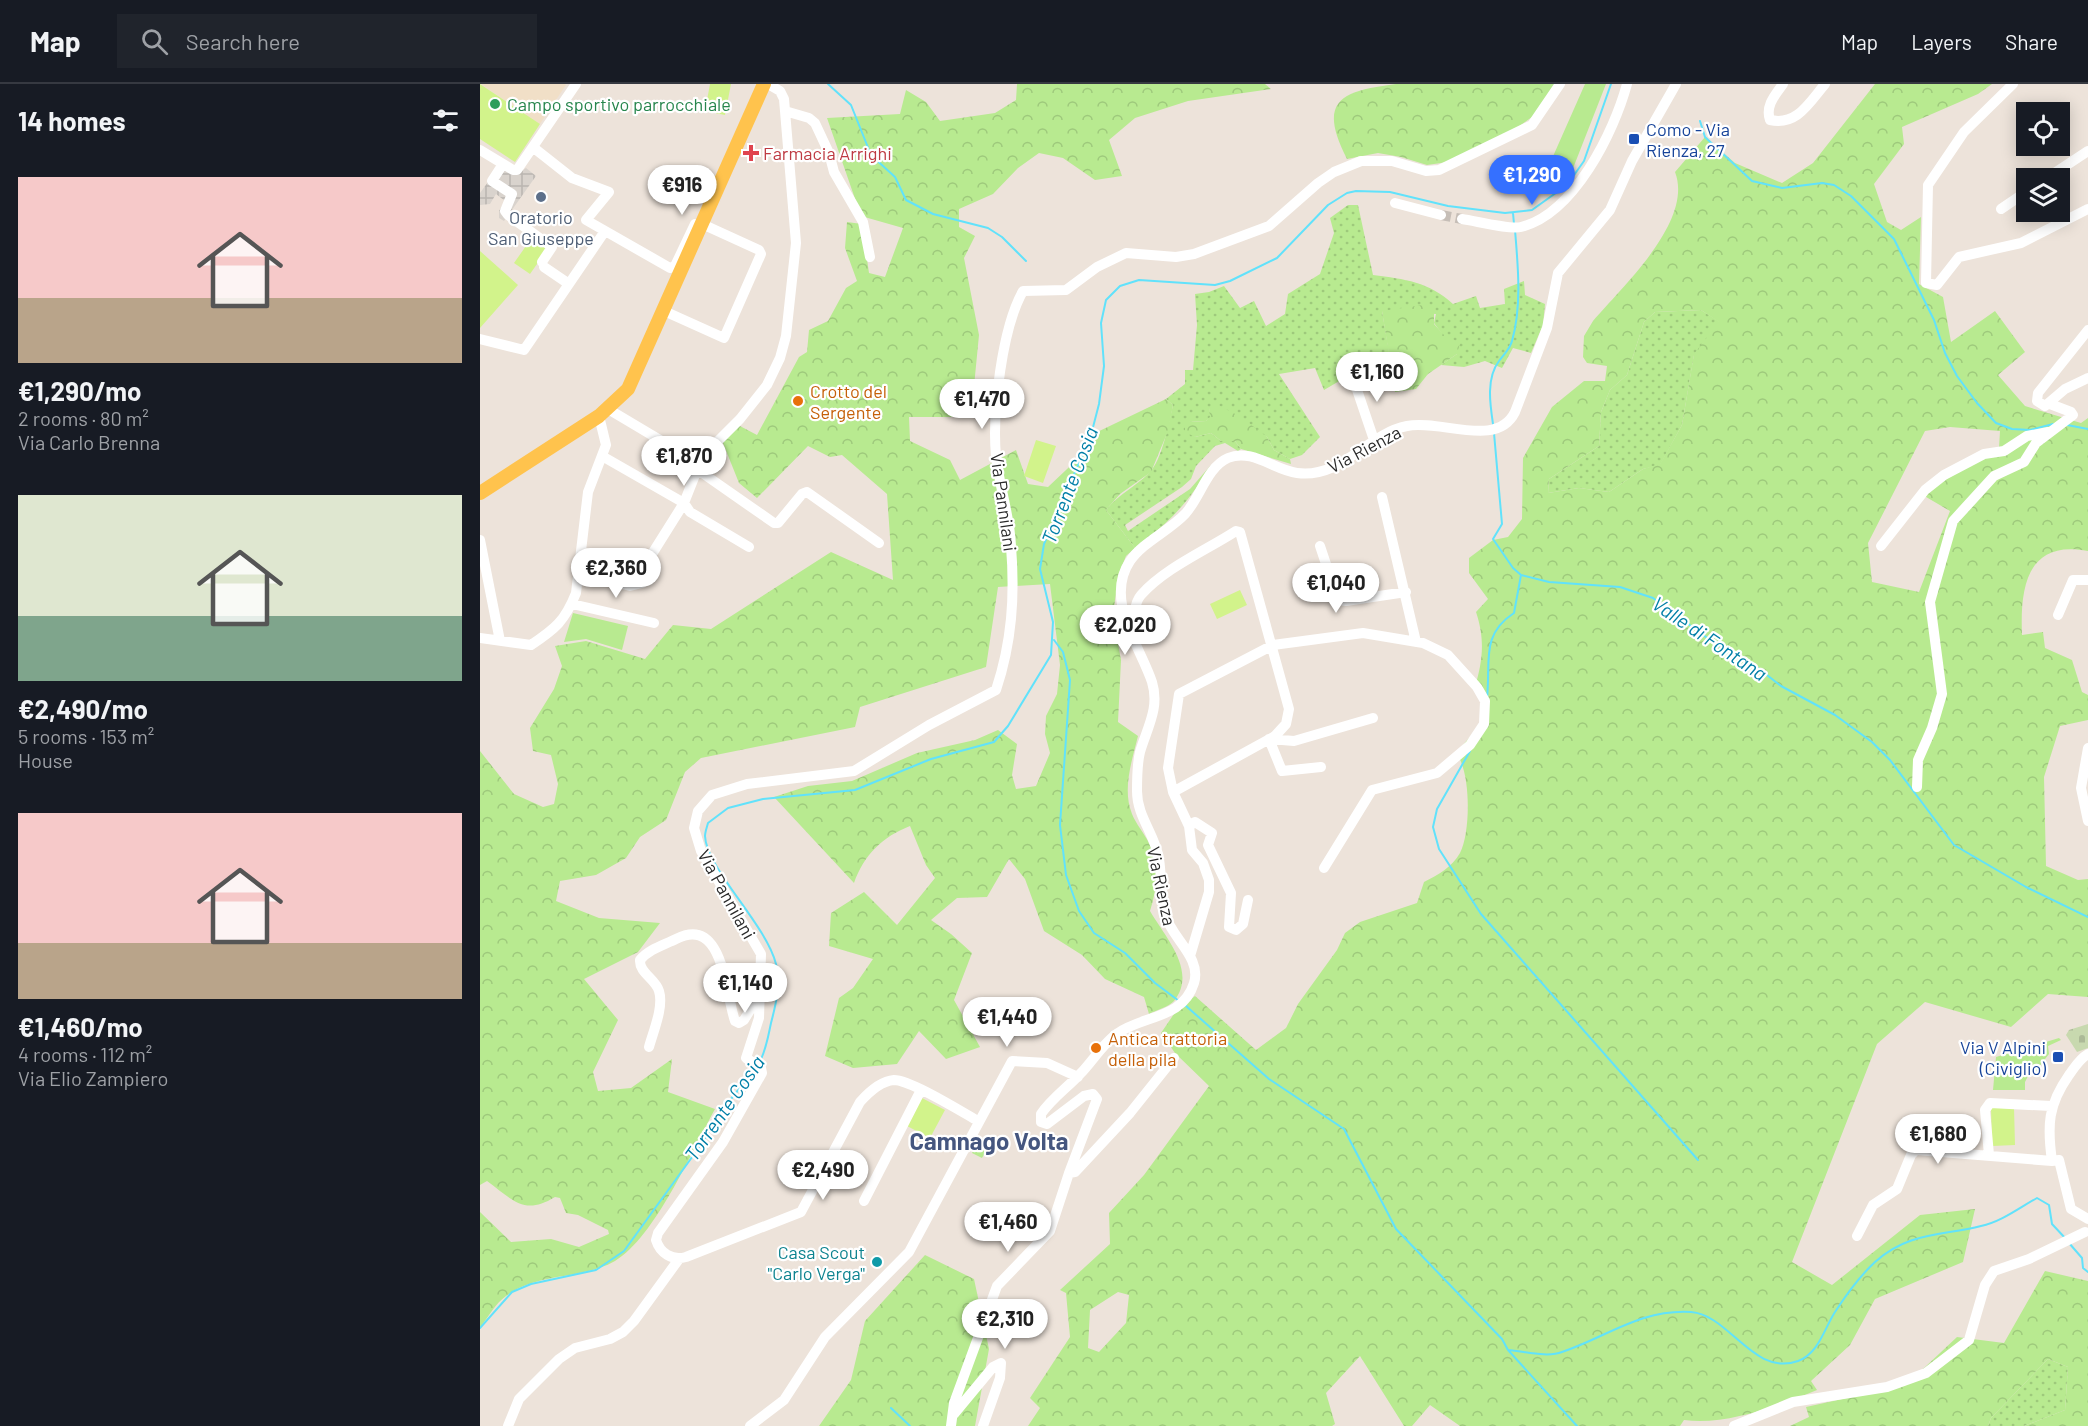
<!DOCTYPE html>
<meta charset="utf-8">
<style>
:root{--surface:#171b24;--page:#20242c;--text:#f1f3f6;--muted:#9ea1a6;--line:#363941;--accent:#3570ff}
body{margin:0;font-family:Barlow,sans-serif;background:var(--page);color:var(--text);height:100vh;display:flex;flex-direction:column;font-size:22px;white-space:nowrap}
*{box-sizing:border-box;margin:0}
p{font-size:20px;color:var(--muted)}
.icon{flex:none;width:33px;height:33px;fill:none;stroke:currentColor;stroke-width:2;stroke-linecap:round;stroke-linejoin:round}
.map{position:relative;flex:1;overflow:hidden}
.sheet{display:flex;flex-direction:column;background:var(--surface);width:480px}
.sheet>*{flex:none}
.controls{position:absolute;left:1536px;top:18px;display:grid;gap:12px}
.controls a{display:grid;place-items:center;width:54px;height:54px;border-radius:0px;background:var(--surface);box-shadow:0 3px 15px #0003;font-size:30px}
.price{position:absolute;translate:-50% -51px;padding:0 14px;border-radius:21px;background:#fff;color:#222;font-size:20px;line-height:39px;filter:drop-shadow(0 2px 3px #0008)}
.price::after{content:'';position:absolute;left:50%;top:36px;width:18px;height:14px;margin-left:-9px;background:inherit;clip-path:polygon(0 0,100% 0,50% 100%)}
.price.current{background:var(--accent);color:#fff}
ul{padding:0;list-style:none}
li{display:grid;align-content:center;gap:12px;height:318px;padding:0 18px}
li span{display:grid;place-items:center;height:186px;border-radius:0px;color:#555}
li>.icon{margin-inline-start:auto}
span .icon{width:108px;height:108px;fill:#fffc;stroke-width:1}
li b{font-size:26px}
h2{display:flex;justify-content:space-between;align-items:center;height:72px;padding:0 18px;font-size:26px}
header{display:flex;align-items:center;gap:36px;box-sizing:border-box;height:84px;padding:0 30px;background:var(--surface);border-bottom:2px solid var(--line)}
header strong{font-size:28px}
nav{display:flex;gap:33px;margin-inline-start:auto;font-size:21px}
.search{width:420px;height:54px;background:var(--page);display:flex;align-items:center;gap:15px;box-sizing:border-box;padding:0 21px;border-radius:0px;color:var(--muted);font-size:22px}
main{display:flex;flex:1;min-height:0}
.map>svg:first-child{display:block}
.education{fill:#f1dfc7}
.grass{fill:url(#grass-dots)}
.forest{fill:url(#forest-crowns);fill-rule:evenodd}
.cemetery{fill:url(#cemetery-stones)}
.park{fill:#b8ea90}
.pitch{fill:#d2f38b}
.plaza{fill:url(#plaza-grid)}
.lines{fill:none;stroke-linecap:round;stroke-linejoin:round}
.stream{stroke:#61e2fb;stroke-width:2}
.minor-tunnel{stroke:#c6beb7;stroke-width:10;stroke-dasharray:10 5;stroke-linecap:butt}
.minor{stroke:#fff;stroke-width:10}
.major{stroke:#ffc34d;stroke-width:14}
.leisure-dot{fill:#2e9e5b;stroke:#fff;stroke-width:2}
.transit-dot{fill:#1a4fb4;stroke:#fff;stroke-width:2}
.health-dot{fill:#e0444e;stroke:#fff;stroke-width:2}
.service-dot{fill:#5c6f8a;stroke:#fff;stroke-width:2}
.food-dot{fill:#e8710a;stroke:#fff;stroke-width:2}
.culture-dot{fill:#0f9aa8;stroke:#fff;stroke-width:2}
.labels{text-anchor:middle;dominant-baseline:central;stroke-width:4.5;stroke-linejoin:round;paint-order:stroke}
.leisure-label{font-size:18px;fill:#27864d;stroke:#fff;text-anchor:start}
.transit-label{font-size:18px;fill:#164399;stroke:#fff;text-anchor:start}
.health-label{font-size:18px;fill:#be3a42;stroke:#fff;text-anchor:start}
.service-label{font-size:18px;fill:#4e5e75;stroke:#fff}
.food-label{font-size:18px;fill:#c56008;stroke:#fff;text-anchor:start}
.street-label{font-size:18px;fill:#2a2a2a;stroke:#fff}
.culture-label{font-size:18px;fill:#0d838f;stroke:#fff;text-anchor:end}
.water-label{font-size:20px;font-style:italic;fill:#007fa7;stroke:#fff}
.district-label{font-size:24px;font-weight:bold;fill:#45567f;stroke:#fff}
</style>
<header>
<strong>Map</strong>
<div class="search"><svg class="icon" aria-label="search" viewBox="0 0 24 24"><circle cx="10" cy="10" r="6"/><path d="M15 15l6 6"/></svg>Search here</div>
<nav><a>Map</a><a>Layers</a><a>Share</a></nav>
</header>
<main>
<section class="sheet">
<h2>14 homes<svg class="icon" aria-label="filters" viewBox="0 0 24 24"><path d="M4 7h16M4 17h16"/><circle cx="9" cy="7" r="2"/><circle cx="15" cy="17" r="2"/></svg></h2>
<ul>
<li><span style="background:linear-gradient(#f6c9c9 65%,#b9a48a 0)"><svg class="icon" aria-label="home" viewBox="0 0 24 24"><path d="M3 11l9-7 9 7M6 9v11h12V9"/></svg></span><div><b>€1,290/mo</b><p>2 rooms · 80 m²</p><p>Via Carlo Brenna</p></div></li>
<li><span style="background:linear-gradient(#dfe7d0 65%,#7fa58c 0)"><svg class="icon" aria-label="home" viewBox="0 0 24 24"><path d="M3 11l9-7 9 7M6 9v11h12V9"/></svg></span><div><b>€2,490/mo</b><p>5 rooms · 153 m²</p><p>House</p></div></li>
<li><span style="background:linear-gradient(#f6c9c9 70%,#b9a48a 0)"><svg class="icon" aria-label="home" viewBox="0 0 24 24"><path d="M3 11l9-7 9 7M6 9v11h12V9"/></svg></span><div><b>€1,460/mo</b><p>4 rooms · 112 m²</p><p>Via Elio Zampiero</p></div></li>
</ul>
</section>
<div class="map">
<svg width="1608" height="1342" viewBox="0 0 1608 1342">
<defs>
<pattern id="grass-dots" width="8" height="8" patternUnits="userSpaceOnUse" patternTransform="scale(1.5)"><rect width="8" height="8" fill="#b8ea90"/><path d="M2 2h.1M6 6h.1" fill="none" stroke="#9ec97c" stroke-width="1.8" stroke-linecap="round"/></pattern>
<pattern id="forest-crowns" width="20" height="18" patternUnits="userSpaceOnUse" patternTransform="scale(1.5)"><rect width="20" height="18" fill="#b8ea90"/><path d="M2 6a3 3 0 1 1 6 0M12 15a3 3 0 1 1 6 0" fill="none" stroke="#9ec97c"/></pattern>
<pattern id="cemetery-stones" width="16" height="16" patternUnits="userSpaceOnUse" patternTransform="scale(1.5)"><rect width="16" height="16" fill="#c8d9af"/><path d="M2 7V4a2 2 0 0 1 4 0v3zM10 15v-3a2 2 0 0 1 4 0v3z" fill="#acba97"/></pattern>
<pattern id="plaza-grid" width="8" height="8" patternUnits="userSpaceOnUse" patternTransform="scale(1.5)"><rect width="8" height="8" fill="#d9d3cd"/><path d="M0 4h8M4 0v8" fill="none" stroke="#bab5b0"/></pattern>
</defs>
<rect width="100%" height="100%" fill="#ede3da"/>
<path class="education" d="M1,0H85L86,1L60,40Z"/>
<path class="grass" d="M868,121H878L893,191C925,195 949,198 973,220L996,212L1000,224L1025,220L1024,205L1044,197L1045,211L1065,220L1063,241L1051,269L1033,264L1022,284L1005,277L984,283L961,281L977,270L954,239L956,230L902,227L910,274L872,282L873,289L844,306L835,284L799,290L840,353L822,371L810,375L794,366L787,353L729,324L731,333L726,337L709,338L715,353L731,349L741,357H755L761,365L758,367L745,359L735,362L716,382L711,395L702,403L645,441L648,447L710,405L731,381C709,418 690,438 655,464L626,426C640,409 655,403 669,389C682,377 689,338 693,321L686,315L705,300V286H713L717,241L715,210L729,208L744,202L760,224L774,217L786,242L805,230L808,210L840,190L854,149L850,134Z
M1221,226L1240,238L1214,271L1202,341L1180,381L1163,385L1129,408L1099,404L1068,409L1069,395L1119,362L1121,328L1130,306L1147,291L1164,238L1175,228Z
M1568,1275L1588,1283L1585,1326L1544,1342H1508L1511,1334Z"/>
<path class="forest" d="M537,0H785L791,5L708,17L655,34L629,56L642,92L615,96L583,74L559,69L538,84L513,110L479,125V143L495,152L484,174L499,251L491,333H429L430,357L470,376L480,396L536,366L548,400L568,403L604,369L611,351L686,315L693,321L688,347L671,388L640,410L626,426L655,464L646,472L638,492L633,532L641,576L638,638L658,652C652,677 642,705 652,730C656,740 664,749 669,759C680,780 677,805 670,827C685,853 718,887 694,917C689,923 676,926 669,930L664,913L625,895L602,871L564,847L545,795L529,775L507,813L477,814L451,836L471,850L492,869L474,916L500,963L466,975L439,947L417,980L373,984L345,972L359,914L373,904L393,875L349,862L351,829L384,808L417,841L455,794L446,781L430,742C402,753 384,771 374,799L294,713L328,702L372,697L437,669L495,656L518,646L537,660L532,691L536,705L556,702L570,669L565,650L566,632L577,610L580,581L570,500L518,503L506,583L380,623L375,643L221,674L205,688L186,736L160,753L146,774L116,791L80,797L76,817L119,834L180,839L158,868L104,895L138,936L113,988L118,1007L151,1004L192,975L188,1008L235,1025C212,1067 175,1153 135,1177C102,1196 57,1188 26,1212C15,1220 8,1233 0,1244V1128L31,1158L71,1155L99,1163L129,1150L128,1146L98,1131L86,1129L80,1114L75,1113C44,1132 33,1116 7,1097L0,1101V667L34,710L63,723L74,720L78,700L71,671L53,667L50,644L74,605L82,582L75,562L106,557L165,575L193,541L231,545L351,468L413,496L407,410L362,371L350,373L328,362L277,414L259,399L241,354L258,341L277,351L319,273L327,268L329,246L348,237L366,204L377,197L365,164L367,138L382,140L389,189L405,193L423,144L381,132L347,34L420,30L426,6L446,18L460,37L515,29L536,16Z
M916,0H1081L1052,33L1023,54L968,78L947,81L921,73L898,69L867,75C836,15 863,7 916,0Z
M1395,0H1512L1498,10L1422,43L1424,60L1394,100L1407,138L1421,146L1441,133L1439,200L1463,213L1471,258L1515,227L1545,268L1518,291L1545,322L1601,339L1608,334V467C1547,455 1540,503 1542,551L1563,548L1565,564L1592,576L1602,608L1608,611V636L1580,642L1564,693L1566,782L1598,796L1608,795V913L1568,910L1531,943L1445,918L1397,960L1312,1178L1352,1201L1440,1131L1495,1125L1483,1178L1395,1215L1370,1261L1331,1297L1337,1306C1298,1322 1245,1342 1204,1336L1200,1342H980L950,1321L932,1342H924L880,1272L846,1309L855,1340L852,1342H548L560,1324L550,1314L590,1253L586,1209L580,1206L630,1160L629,1129L664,1091L729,1002L695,969L681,949L696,927L715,912L776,966L806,944L818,920L857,866L865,849L880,838L937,819L944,798C958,791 972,783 980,769C991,748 991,687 976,669L1002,639V614L995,603C1003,576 1005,555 996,528L1008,515L989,489V474L1013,456L1028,453L1042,435L1043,374L1072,323L1104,297H1125L1127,282L1107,279L1103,273L1104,252L1113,237C1142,203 1214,137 1195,88L1225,53L1255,79L1302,99L1333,79ZM1221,226L1239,238L1214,270L1202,341L1180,380L1163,385L1129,408L1099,404L1068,409L1069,395L1119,362L1121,328L1130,306L1147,291L1164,238L1175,228ZM1470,343L1520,347L1519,364L1441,410L1470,427L1439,508L1392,498L1388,459L1445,347ZM638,1208L649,1211L646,1239L619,1268L608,1264L610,1226Z
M943,221L954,224V240L964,251L980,259L977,270L948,290L936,305L915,308L902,227Z
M736,320L761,333L787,353L794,366L810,375L811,380L761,365L755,357H741L731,349L715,353L705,348V342L709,338L726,337L730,333L729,324Z
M445,1171L494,1195L509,1265L495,1342H339L371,1296L385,1237Z
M1565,1187L1608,1197V1342H1544L1585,1326L1588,1283L1568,1275L1511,1334L1508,1342H1310L1329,1333L1326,1323L1426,1301L1477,1253L1524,1259Z"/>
<path class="cemetery" d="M1608,940V964L1597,968L1586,951L1589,946Z"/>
<path class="park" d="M1105,0H1126L1090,92L1059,104Z
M93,529L148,542L142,566L106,555L84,558Z
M1579,954L1581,956L1568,962L1569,970L1558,984L1560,987L1550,988L1545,998V1006H1513L1516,973Z
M500,1053L510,1059L502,1074L492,1069Z"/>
<path class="pitch" d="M0,0L60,40L35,78L0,55Z
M230,0H251L245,31L225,27Z
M53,152L69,163L50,190L34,179Z
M0,167L38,201L0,244Z
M556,356L576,362L563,399L544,392Z
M760,506L767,521L737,535L730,520Z
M442,1014L465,1026L450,1054L427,1042Z
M1534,1023L1535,1061L1512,1062L1511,1024Z"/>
<path class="plaza" d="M19,83L37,90L46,84L56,92L24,137L19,134V127L25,117L16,110L10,120L0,121V109Z"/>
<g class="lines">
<path class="stream" d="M348,0L371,21L391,71L415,93L426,116L453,130L508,144L522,153L546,177
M1220,37L1225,53L1272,97L1302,104L1342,99L1354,101L1371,112L1414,155L1454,236L1465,269L1477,292L1497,319L1516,339L1532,345L1550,346L1573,340
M1033,129L1034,140
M1013,340C1010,320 1006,294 1019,277C1024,270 1030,265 1032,257C1042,222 1038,182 1035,146
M1587,341L1608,345
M1014,349L1022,440L1013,455L1033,484L1041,491L1069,498L1140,503L1173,514L1234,559L1269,577L1301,602L1355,631L1392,658L1410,676L1474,761L1546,803L1608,833
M574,556L583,568L590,596L580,741L586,791L599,827L614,849L645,869L675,899L699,917
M1007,614C1011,578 1000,551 1034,529L1041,491
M990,667L957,725L953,743L959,765L1001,830L1218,1076
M706,922L789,995L864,1045L916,1145L1022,1255L1028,1266L1097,1342
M279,979C286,967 288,953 291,939C296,920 301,900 296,880C286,840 226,784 225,752C225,748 227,743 228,739L248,724L283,715L375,706L451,675L514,658L528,642L571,571L573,538L560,485L564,460L611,351L619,320L624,282L621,239L626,216L640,202L659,196L735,201L750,197L797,174L848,121L867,109L876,107L910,108L968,122L1025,129L1052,126L1087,101L1104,77L1131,0
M1589,1159L1602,1174L1603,1184L1608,1188
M0,1244L32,1208L51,1200L116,1186L144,1167L223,1058L238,1031L276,984
M1028,1266C1044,1267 1067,1274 1082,1268C1127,1253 1160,1225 1211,1228C1250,1231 1273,1293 1318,1277C1339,1269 1344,1245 1355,1228C1366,1211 1381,1191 1395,1178C1428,1148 1461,1152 1501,1142C1521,1138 1539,1124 1557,1114L1569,1121L1572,1140L1586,1155
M411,1324L430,1342"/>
<path class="minor-tunnel" d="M961,131L982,135"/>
<path class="minor" d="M1303,0C1295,11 1285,22 1290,36C1317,42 1329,19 1345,0
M1533,0L1484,48L1448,101L1446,199L1457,201L1479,173L1541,159L1608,125
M305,27L329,34L335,39L349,69L354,88L383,138L390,173
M54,64L92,94L129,108L106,136L190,184L195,182L215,140
M0,66L33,86H37L96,0
M23,80L12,97L32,110L25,127L28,131L72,163L62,178
M1567,94L1608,67
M915,119L961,131
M1521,125L1546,108
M982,135C996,137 1030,146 1041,143C1094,130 1134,48 1147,0
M64,183L89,200
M184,227L244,254L281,170L279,166L222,140
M1608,246L1558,309L1557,317L1565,322L1585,305L1608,294
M0,255L44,266L125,147
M872,291L894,356
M128,325L217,378L218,386L294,439H298L322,410L327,408L399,459
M122,372L204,419L210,428L269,463
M902,413L936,558
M0,456L20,557
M840,462L858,516L866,517L926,508
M1401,462L1445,406L1464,391L1504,370L1524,367L1547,352L1568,348
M99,489L150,502L162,499L172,470L204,419L219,381L229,366L260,335L287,301L300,274L306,252L316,159L304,15L300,7L288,0
M92,520L174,539
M1578,531L1593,496H1608
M648,545C657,535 652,521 661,511C685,484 725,467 756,447L760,448L809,625L806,640L795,652L693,708L709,742
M0,554L51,561C75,545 85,537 96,509L108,408L126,361L119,332
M789,655L814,657L893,634
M789,655L802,687L841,683
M1608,664L1601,704L1608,737
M1437,703L1438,676L1452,644L1462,610L1450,518L1473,437L1514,392L1544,378L1556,359L1593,331L1591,328L1570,320
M693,708L688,684L699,610L793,561L883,549L943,559L968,571L997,603L1005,617L1004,640L990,661L957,689L892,706L844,784
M710,872L729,808V796L723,779L712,766L709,742L715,738L732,749L728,761L751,809L749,843L756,846L763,840L768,816
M169,963C173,948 184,923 179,907C176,895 159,889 160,876C169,865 184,861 196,855C244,831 245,909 255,937L259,939L264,936L281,908
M1608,970C1599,975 1595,983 1589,991C1568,1021 1567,1041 1572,1077L1579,1076L1591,1125L1608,1135
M498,1037C482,1028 431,996 414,996C401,997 388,1009 380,1018L321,1128L206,1173C192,1177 180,1169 176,1156L178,1149L243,1058L282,989L281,984L266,974L279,934L281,870L221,767L214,744L218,727L232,711L267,700L374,687L449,641L516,606C532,558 535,512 531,462C530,432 519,402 516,372C512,329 522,244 543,207L586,206L617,183L646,169L696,173L714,170L789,142L838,99L854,88L881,77H912L946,87L959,86L1052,41L1080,0
M1509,1071L1505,1026L1510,1019L1571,1022
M589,1089L595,1088L650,1029L694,974
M384,1117L441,1006
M1377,1152L1393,1121L1417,1105L1431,1071L1436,1066L1572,1077
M474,1330L513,1283L521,1279L520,1294L503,1342
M28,1342L39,1315L79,1275L95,1264L130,1255L143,1248L154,1237L199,1175
M270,1342L304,1316L345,1253L429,1168L532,977L567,979L598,993
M471,1342L474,1319L517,1202L570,1147L589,1089L617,1015L613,1010L604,1012L567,1040L561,1038V1030C571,1015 588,1003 600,990C612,978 624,958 638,949C664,931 703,935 714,899C722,873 691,854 685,830C680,812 682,793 679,775C675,750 657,733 657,707C657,695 657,680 660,668C667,644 680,624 672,598C660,562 624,516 650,477C663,458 689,447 705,430C720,414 727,383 748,374C772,364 794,386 817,389C863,395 886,350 927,342C961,335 1017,365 1035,328L1067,244L1078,189L1130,126L1152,77L1196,0
M1254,1342L1313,1318L1407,1303L1446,1289L1489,1256L1505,1201L1514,1187L1549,1175L1605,1148"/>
<path class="major" d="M0,409L119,332L148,305L284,0"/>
</g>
<circle class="leisure-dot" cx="15" cy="20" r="6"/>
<g class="transit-dot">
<rect x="1148" y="49" width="12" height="12" rx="3"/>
<rect x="1572" y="967" width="12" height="12" rx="3"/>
</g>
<path class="health-dot" d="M268 60h6v6h6v6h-6v6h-6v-6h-6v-6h6z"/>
<circle class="service-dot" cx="61" cy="113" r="6"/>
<g class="food-dot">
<circle cx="318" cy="317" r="6"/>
<circle cx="616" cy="964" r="6"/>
</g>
<circle class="culture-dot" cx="397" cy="1178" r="6"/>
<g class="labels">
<g class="leisure-label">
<text x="27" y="20">Campo sportivo parrocchiale</text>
</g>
<g class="transit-label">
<text x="1166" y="45">Como - Via<tspan x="1166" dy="21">Rienza, 27</tspan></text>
<text x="1566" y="963" text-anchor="end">Via V Alpini<tspan x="1566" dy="21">(Civiglio)</tspan></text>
</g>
<g class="health-label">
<text x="283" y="69">Farmacia Arrighi</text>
</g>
<g class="service-label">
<text x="61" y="133">Oratorio<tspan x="61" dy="21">San Giuseppe</tspan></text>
</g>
<g class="food-label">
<text x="330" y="307">Crotto del<tspan x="330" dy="21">Sergente</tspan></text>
<text x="628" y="954">Antica trattoria<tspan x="628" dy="21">della pila</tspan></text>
</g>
<g class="street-label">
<text transform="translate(884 365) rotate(-28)">Via Rienza</text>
<text transform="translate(524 418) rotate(82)">Via Pannilani</text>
<text transform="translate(682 802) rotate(78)">Via Rienza</text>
<text transform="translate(247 810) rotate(61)">Via Pannilani</text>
</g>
<g class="culture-label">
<text x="385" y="1168">Casa Scout<tspan x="385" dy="21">"Carlo Verga"</tspan></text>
</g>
<g class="water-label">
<text transform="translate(589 401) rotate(-69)">Torrente Cosia</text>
<text transform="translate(1230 554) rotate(34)">Valle di Fontana</text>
<text transform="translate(244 1024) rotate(-55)">Torrente Cosia</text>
</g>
<g class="district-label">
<text x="509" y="1056">Camnago Volta</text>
</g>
</g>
</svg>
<div class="controls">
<a><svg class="icon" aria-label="locate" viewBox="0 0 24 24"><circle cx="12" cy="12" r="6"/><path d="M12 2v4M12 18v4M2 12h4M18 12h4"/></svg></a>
<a><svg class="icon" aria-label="layers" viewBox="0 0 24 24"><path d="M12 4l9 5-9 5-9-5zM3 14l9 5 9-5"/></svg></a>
</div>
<b class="price current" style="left:1052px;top:122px">€1,290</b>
<b class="price" style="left:202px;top:132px">€916</b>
<b class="price" style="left:897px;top:319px">€1,160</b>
<b class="price" style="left:502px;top:346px">€1,470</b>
<b class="price" style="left:204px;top:403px">€1,870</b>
<b class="price" style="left:136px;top:515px">€2,360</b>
<b class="price" style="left:856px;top:530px">€1,040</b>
<b class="price" style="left:645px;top:572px">€2,020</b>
<b class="price" style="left:265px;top:930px">€1,140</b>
<b class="price" style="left:527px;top:964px">€1,440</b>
<b class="price" style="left:1458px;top:1081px">€1,680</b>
<b class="price" style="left:343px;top:1117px">€2,490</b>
<b class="price" style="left:528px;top:1169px">€1,460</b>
<b class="price" style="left:525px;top:1266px">€2,310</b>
</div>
</main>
